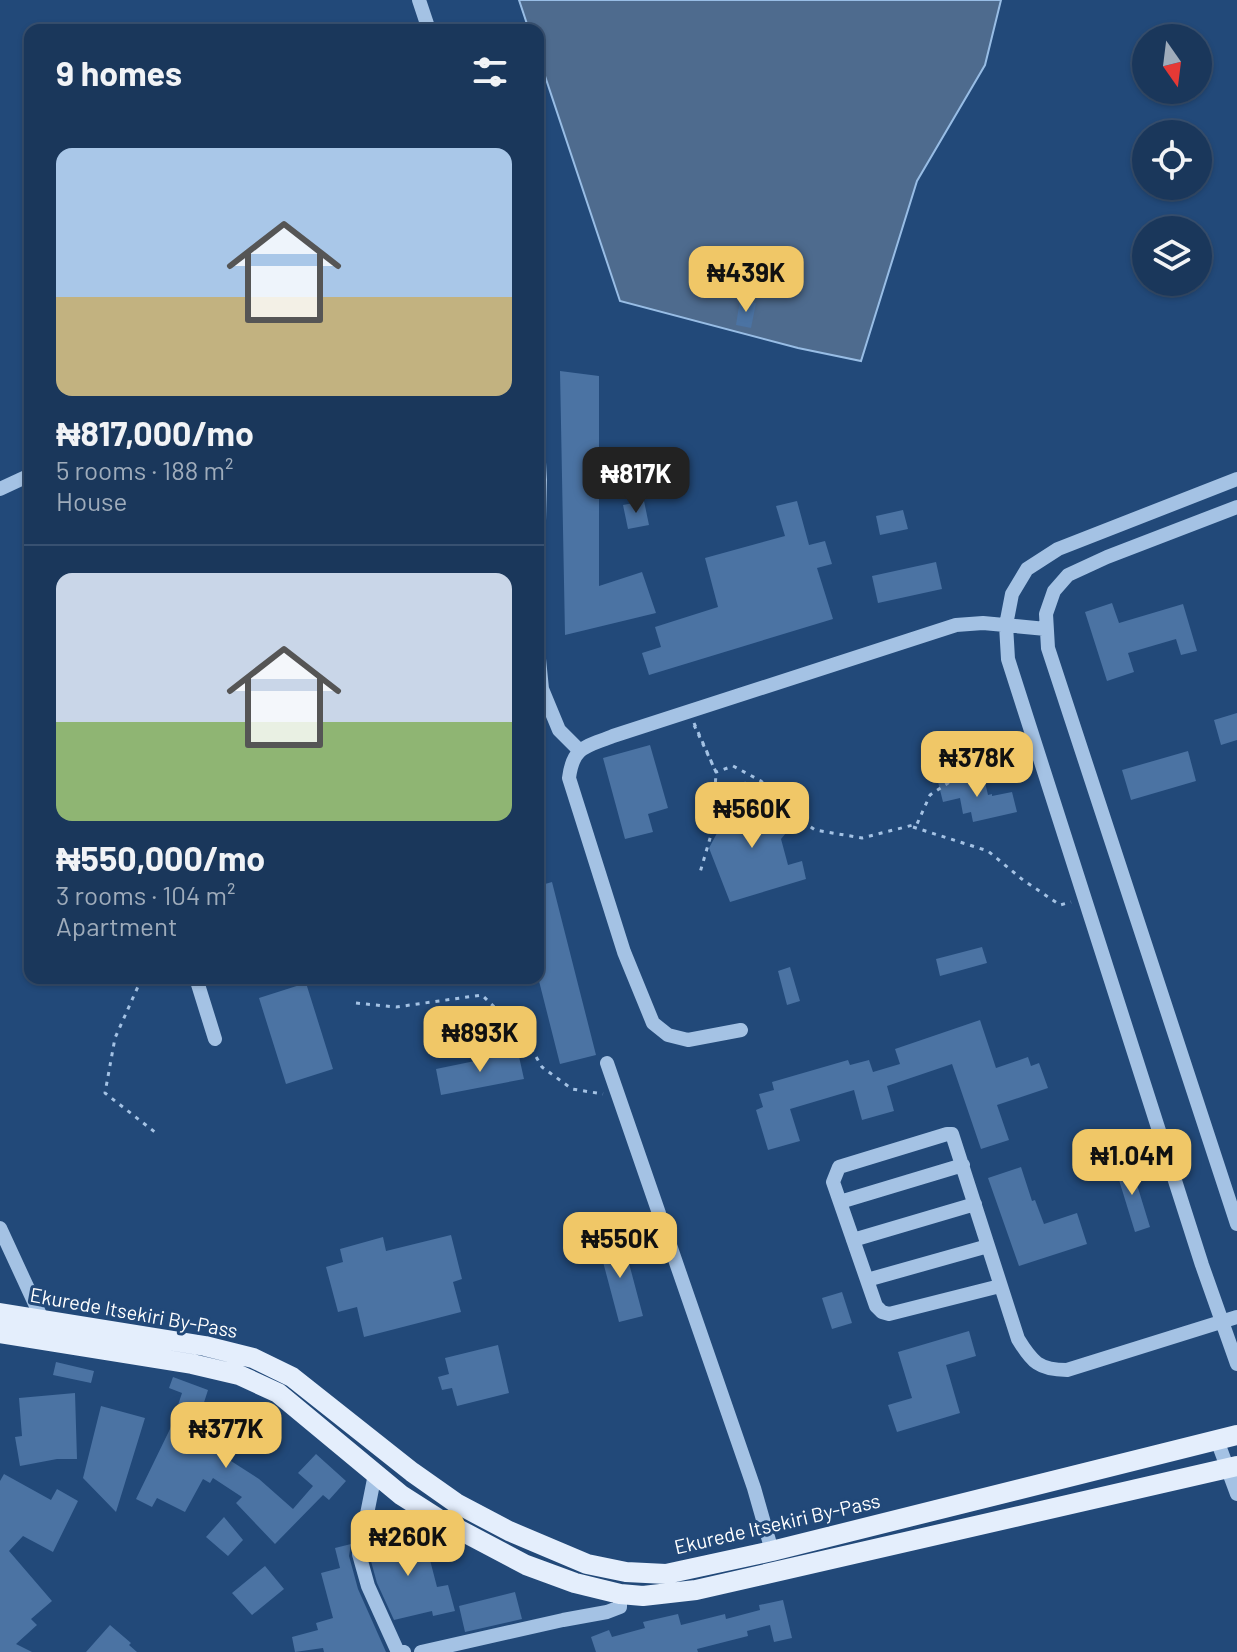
<!DOCTYPE html>
<meta charset="utf-8">
<style>
:root{--surface:#1a375b;--page:#274264;--text:#f1f3f6;--muted:#9facbb;--line:#385171;--accent:#f0c767}
body{margin:0;font-family:Barlow,sans-serif;background:var(--page);color:var(--text);height:100vh;display:flex;flex-direction:column;font-size:30px;white-space:nowrap}
*{box-sizing:border-box;margin:0}
p{font-size:26px;color:var(--muted)}
.icon{flex:none;width:44px;height:44px;fill:none;stroke:currentColor;stroke-width:2;stroke-linecap:round;stroke-linejoin:round}
.map{position:relative;flex:1;overflow:hidden}
.side{position:absolute;left:24px;top:24px;width:520px;height:960px;display:flex;flex-direction:column;background:var(--surface);border-radius:16px;box-shadow:0 2px 6px #0004,0 0 0 2px var(--line)}
.side>*{flex:none}
.needle{width:52px;rotate:166deg}
.fabs{position:absolute;left:1132px;top:24px;display:grid;gap:16px}
.fabs a{display:grid;place-items:center;width:80px;height:80px;border-radius:50%;background:var(--surface);box-shadow:0 2px 6px #0004,0 0 0 2px var(--line);font-size:40px}
.price{position:absolute;translate:-50% -68px;padding:0 18px;border-radius:16px;background:var(--accent);color:#111;font-size:26px;line-height:52px;filter:drop-shadow(0 2px 4px #0008)}
.price::after{content:'';position:absolute;left:50%;top:48px;width:24px;height:18px;margin-left:-12px;background:inherit;clip-path:polygon(0 0,100% 0,50% 100%)}
.price.on{background:#222;color:#fff}
ul{padding:0;list-style:none}
li{display:grid;align-content:center;gap:16px;height:424px;padding:0 32px}
li+li{border-top:2px solid var(--line)}
li span{display:grid;place-items:center;height:248px;border-radius:16px;color:#555}
li>.icon{margin-inline-start:auto}
span .icon{width:144px;height:144px;fill:#fffc;stroke-width:1}
li b{font-size:34px}
h2{display:flex;justify-content:space-between;align-items:center;height:96px;padding:0 32px;font-size:34px}
.map>svg:first-child{display:block}
.water{fill:#4e6b8e;stroke:#98bde5;stroke-width:2}
.building{fill:#4b73a3}
.lines{fill:none;stroke-linecap:round;stroke-linejoin:round}
.path{stroke:#a4c2e4;stroke-width:3;stroke-dasharray:4 6;stroke-linecap:butt}
.minor{stroke:#a4c2e4;stroke-width:14}
.major{stroke:#e4eefc;stroke-width:20}
.labels{text-anchor:middle;dominant-baseline:central;stroke-width:6;stroke-linejoin:round;paint-order:stroke}
.street-label{font-size:20px;fill:#fff;stroke:#224979}
</style>
<div class="map">
<svg width="1237" height="1652" viewBox="0 0 1237 1652">
<rect width="100%" height="100%" fill="#224979"/>
<path class="water" d="M519,0H1001L985,65L917,181L861,361L798,348L620,301L538,55V30H529Z"/>
<path class="building" d="M740,300L756,303L751,328L736,325Z
M560,371L599,376V586L642,572L656,613L565,635Z
M644,501L649,525L628,529L623,505Z
M797,501L809,545L825,541L832,564L817,568L833,619L649,675L642,653L661,647L655,627L718,607L705,558L785,536L776,506Z
M903,510L908,529L880,535L876,516Z
M936,562L942,589L878,603L872,576Z
M1112,603L1119,623L1183,604L1197,651L1181,655L1176,639L1128,653L1134,672L1107,681L1085,612Z
M1237,713V740L1221,745L1214,720Z
M650,745L668,808L648,814L653,832L625,839L603,758Z
M1188,751L1196,781L1131,800L1122,770Z
M963,776L965,783L984,778L988,795L992,794V796L1012,792L1017,812L973,822L971,812L963,814L960,798L943,802L938,782Z
M745,781L786,833L781,839L788,865L802,861L806,879L730,902L709,848Z
M552,882L596,1055L560,1064L538,977V886Z
M982,947L987,963L940,976L936,959Z
M790,967L800,1001L787,1005L778,971Z
M306,983L333,1069L286,1084L259,998Z
M980,1020L996,1068L1028,1057L1031,1066L1039,1063L1048,1088L997,1105L1009,1140L981,1149L952,1064L887,1086L894,1111L862,1120L854,1090L790,1109L800,1141L768,1150L756,1110L763,1107L759,1094L774,1090L772,1082L848,1060L850,1065L869,1060L873,1072L900,1064L895,1049Z
M518,1052L524,1079L441,1095L436,1069Z
M1097,1130L1106,1156L1094,1160L1085,1134Z
M1130,1162L1150,1227L1135,1232L1115,1167Z
M1021,1167L1032,1201L1035,1200L1044,1224L1077,1213L1087,1244L1019,1266L988,1178Z
M451,1235L462,1279L453,1282L461,1312L364,1337L357,1307L338,1312L326,1267L343,1262L340,1249L383,1237L386,1251Z
M622,1237L643,1316L619,1322L598,1243Z
M842,1292L852,1323L832,1329L822,1298Z
M969,1331L976,1356L946,1365L960,1413L897,1432L888,1405L912,1398L898,1352Z
M498,1345L509,1393L457,1406L452,1388L442,1390L438,1377L449,1374L445,1358Z
M56,1362L94,1371L91,1383L53,1375Z
M173,1377L208,1390L192,1440L211,1452L237,1413L255,1425L231,1461L259,1479L293,1509L313,1486L298,1473L316,1454L346,1481L329,1500L323,1495L275,1544L236,1503L242,1497L213,1478L210,1483L203,1479L185,1512L157,1498L152,1507L136,1499L170,1429L182,1393L169,1388Z
M75,1393L77,1459H57L20,1466L15,1437L22,1436L19,1398Z
M101,1406L145,1418L116,1512L83,1478Z
M4,1474L51,1500L57,1489L78,1501L53,1552L23,1536L9,1551L52,1601L31,1619L37,1625L16,1644L32,1652H0V1481Z
M224,1517L243,1540L228,1556L206,1537Z
M418,1533L426,1562L430,1560L437,1587L448,1585L455,1611L433,1616L432,1611L394,1620L377,1583L369,1554L371,1543Z
M351,1544L349,1556L358,1589L386,1652H324L323,1648L295,1652L292,1637L318,1630L316,1623L333,1618L321,1573L340,1568L335,1548Z
M265,1566L284,1589L252,1615L232,1593Z
M515,1592L522,1619L465,1632L459,1606Z
M783,1600L792,1638L774,1642L770,1625L747,1631L748,1636L697,1649L698,1652H596L591,1637L609,1630L612,1637L645,1628L643,1622L678,1614L681,1625L725,1614L726,1619L760,1610L759,1605Z
M110,1625L131,1643L129,1645L137,1652H86Z"/>
<g class="lines">
<path class="path" d="M694,723L716,772L713,828L699,876
M694,725L716,772L733,766L761,781L785,809L815,830L862,838L917,824L930,795L954,779L1024,759
M913,827L988,851L1023,880L1060,905L1071,902
M139,978L140,982L115,1038L105,1093L156,1133
M356,1003L396,1007L482,995L524,1036L542,1067L572,1089L603,1094"/>
<path class="minor" d="M419,0L429,30
M538,445L540,480L538,562
M1237,479L1058,549L1027,569L1012,594L1006,625L1008,659L1202,1265L1237,1364
M0,489L30,475
M1237,507L1107,557L1068,575L1054,591L1046,614L1048,648L1237,1224
M538,649L542,689L559,730L579,750
M196,978L215,1039
M741,1030L688,1040L668,1035L653,1023L624,952L569,778C573,746 586,747 613,736L956,625L983,623L1046,629
M607,1063L754,1488L772,1551
M840,1202L963,1165
M0,1228L42,1319
M853,1240L975,1204
M867,1280L988,1246
M1000,1286L889,1314L882,1312L876,1306L833,1182L839,1167L947,1134H952L1018,1339C1032,1362 1039,1370 1067,1370L1237,1317
M1217,1440L1237,1494
M375,1474L359,1554L368,1586L397,1650L404,1652
M421,1652L563,1620L607,1612L620,1607V1594"/>
<path class="major" d="M0,1313L205,1346L253,1358L292,1377L412,1472L456,1503L509,1531L587,1564L626,1572L666,1574L772,1551L1237,1435
M0,1333L192,1364L239,1375L278,1393L401,1495L437,1518L526,1565L575,1583L620,1594L643,1596L696,1590L1237,1466"/>
</g>
<g class="labels">
<g class="street-label">
<text transform="translate(134 1312) rotate(10)">Ekurede Itsekiri By-Pass</text>
<text transform="translate(777 1523) rotate(-13)">Ekurede Itsekiri By-Pass</text>
</g>
</g>
</svg>
<div class="fabs">
<a><svg class="needle" viewBox="-14 -14 28 28"><path d="M0-13l5 13h-10z" fill="#e53935"/><path d="M0 13l5-13h-10z" fill="#9facbb"/></svg></a>
<a><svg class="icon" aria-label="locate" viewBox="0 0 24 24"><circle cx="12" cy="12" r="6"/><path d="M12 2v4M12 18v4M2 12h4M18 12h4"/></svg></a>
<a><svg class="icon" aria-label="layers" viewBox="0 0 24 24"><path d="M12 4l9 5-9 5-9-5zM3 14l9 5 9-5"/></svg></a>
</div>
<b class="price" style="left:746px;top:314px">₦439K</b>
<b class="price on" style="left:636px;top:515px">₦817K</b>
<b class="price" style="left:977px;top:799px">₦378K</b>
<b class="price" style="left:752px;top:850px">₦560K</b>
<b class="price" style="left:480px;top:1074px">₦893K</b>
<b class="price" style="left:1132px;top:1197px">₦1.04M</b>
<b class="price" style="left:620px;top:1280px">₦550K</b>
<b class="price" style="left:226px;top:1470px">₦377K</b>
<b class="price" style="left:408px;top:1578px">₦260K</b>
<section class="side">
<h2>9 homes<svg class="icon" aria-label="filters" viewBox="0 0 24 24"><path d="M4 7h16M4 17h16"/><circle cx="9" cy="7" r="2"/><circle cx="15" cy="17" r="2"/></svg></h2>
<ul>
<li><span style="background:linear-gradient(#a9c7e8 60%,#c2b280 0)"><svg class="icon" aria-label="home" viewBox="0 0 24 24"><path d="M3 11l9-7 9 7M6 9v11h12V9"/></svg></span><div><b>₦817,000/mo</b><p>5 rooms · 188 m²</p><p>House</p></div></li>
<li><span style="background:linear-gradient(#c9d6e8 60%,#8fb573 0)"><svg class="icon" aria-label="home" viewBox="0 0 24 24"><path d="M3 11l9-7 9 7M6 9v11h12V9"/></svg></span><div><b>₦550,000/mo</b><p>3 rooms · 104 m²</p><p>Apartment</p></div></li>
</ul>
</section>
</div>
